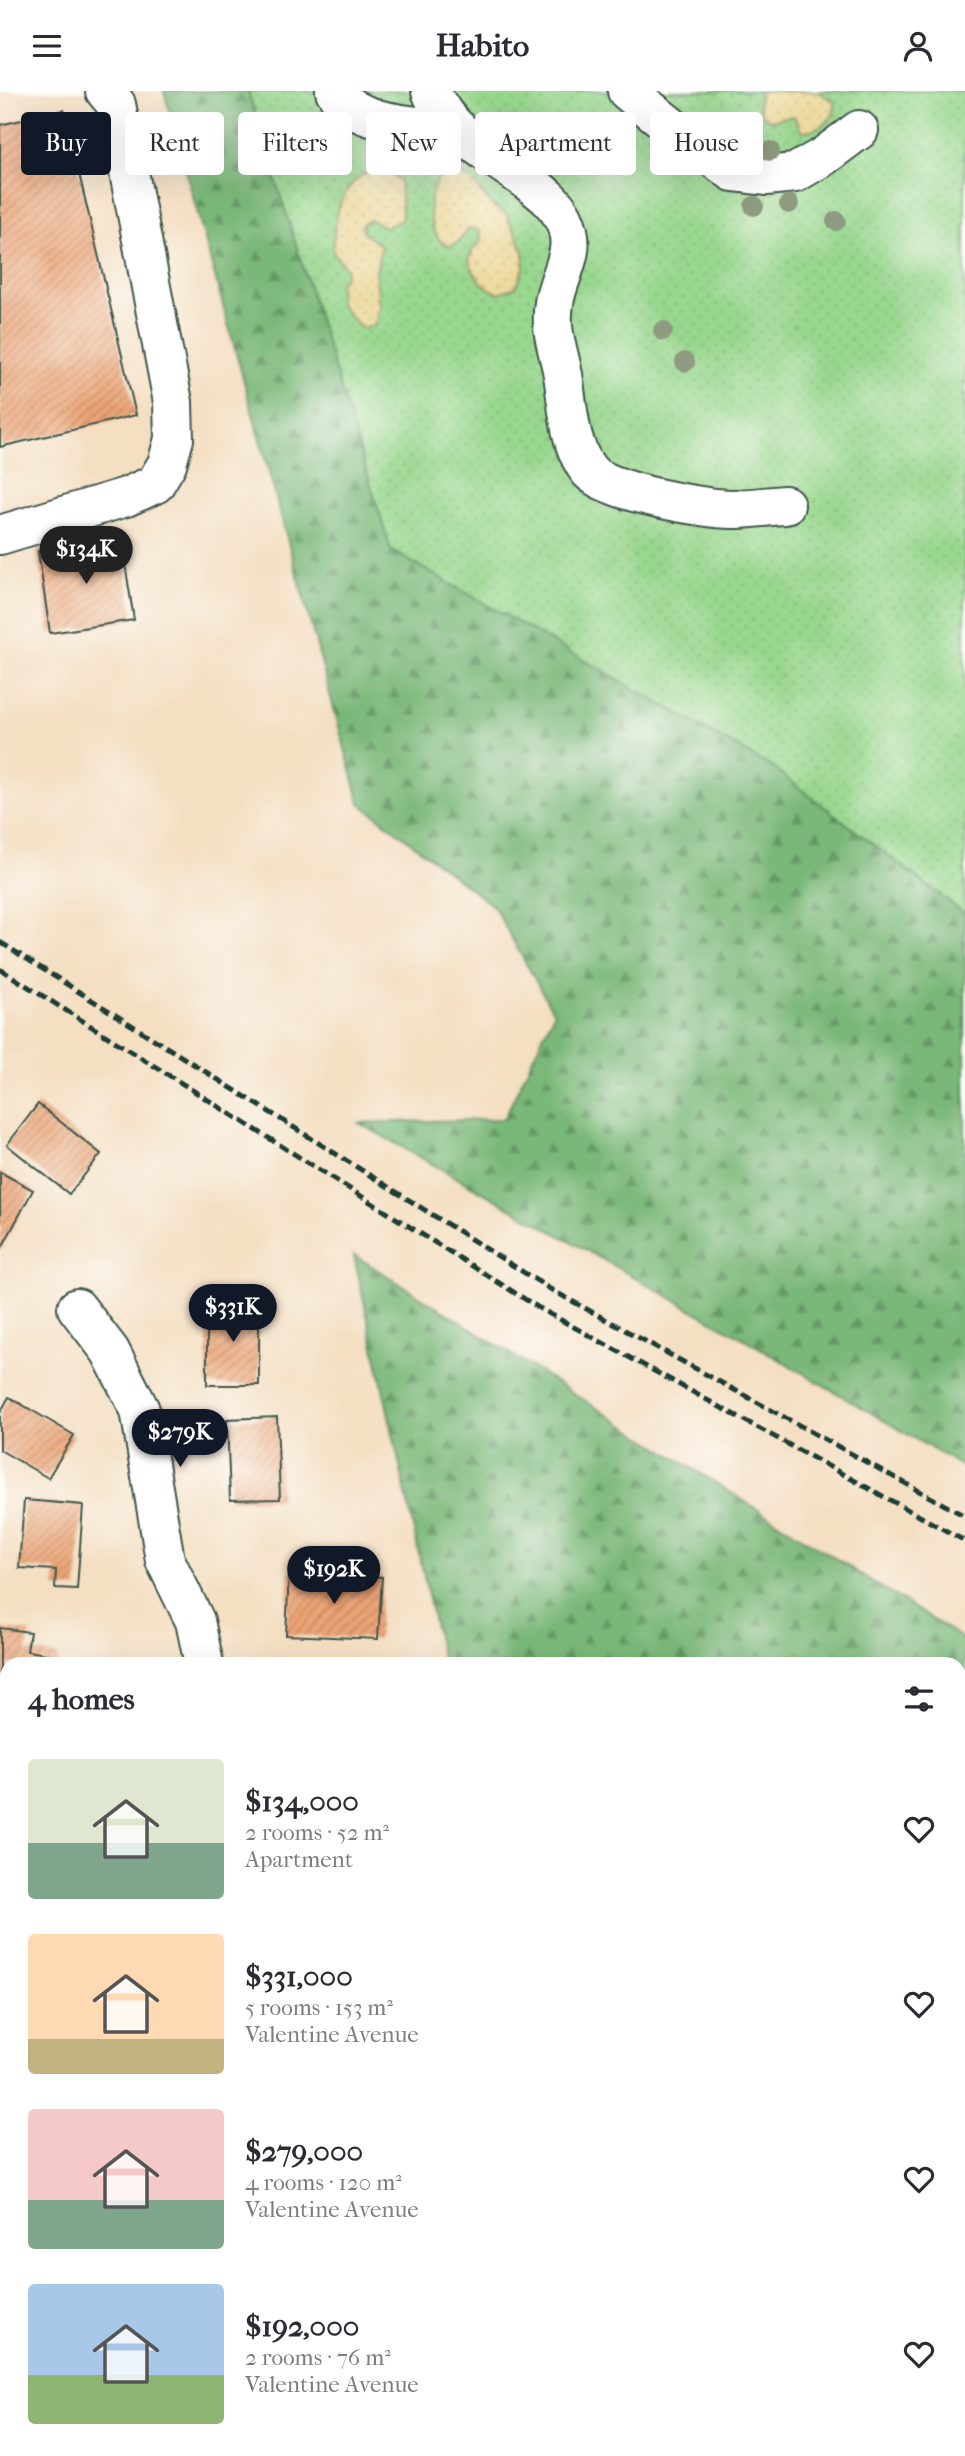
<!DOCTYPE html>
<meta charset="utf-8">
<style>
:root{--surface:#fff;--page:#f7f7f7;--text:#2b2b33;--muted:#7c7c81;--accent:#111827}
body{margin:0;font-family:"IM FELL French Canon",serif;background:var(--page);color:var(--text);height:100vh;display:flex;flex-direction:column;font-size:26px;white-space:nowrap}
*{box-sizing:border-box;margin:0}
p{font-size:23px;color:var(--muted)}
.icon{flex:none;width:38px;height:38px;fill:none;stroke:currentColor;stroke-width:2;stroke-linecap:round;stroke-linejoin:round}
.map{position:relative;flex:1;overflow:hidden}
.panel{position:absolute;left:0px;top:1566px;width:966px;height:800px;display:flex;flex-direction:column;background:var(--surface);border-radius:21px 21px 0 0;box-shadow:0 7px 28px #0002}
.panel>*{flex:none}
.top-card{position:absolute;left:21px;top:21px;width:924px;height:63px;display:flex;gap:14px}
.price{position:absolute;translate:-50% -60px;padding:0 16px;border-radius:24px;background:var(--accent);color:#fff;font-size:23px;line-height:46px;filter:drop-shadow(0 2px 4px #0008)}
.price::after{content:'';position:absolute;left:50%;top:42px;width:21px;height:16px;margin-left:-10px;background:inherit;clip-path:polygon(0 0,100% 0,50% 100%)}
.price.current{background:#222;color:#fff}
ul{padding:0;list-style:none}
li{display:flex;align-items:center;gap:21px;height:175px;padding:0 28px}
li span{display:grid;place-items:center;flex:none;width:196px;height:140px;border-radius:7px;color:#555}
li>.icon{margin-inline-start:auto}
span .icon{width:84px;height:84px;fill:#fffc;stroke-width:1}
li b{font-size:30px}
h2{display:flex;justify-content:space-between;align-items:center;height:84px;padding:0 28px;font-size:30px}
.tag{padding:0 24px;border-radius:7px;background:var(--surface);box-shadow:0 7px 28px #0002;font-size:24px;line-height:63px}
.tag.current{background:var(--accent);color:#fff}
header{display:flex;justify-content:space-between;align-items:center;height:91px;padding:0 28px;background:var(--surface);font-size:32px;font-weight:700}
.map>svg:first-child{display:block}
.grass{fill:url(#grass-dots);stroke:#5c8a61;stroke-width:2}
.forest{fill:url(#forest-firs);stroke:#4c7a56;stroke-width:2}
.sand{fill:url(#sand-dots);stroke:#868c69;stroke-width:2}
.building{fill:url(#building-hatch)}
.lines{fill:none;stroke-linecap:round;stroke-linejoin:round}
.minor-casing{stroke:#3f5549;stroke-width:42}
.minor{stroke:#fff;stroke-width:38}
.rail{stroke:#1f3d34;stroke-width:5;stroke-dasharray:10 5;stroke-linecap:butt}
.tree{fill:#8f9b80}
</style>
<header><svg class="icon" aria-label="menu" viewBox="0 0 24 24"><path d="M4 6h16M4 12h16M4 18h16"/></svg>Habito<svg class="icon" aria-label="person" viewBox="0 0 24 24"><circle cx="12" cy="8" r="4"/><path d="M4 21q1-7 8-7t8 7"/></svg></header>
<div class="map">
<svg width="965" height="2365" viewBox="0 0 965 2365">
<defs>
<pattern id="grass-dots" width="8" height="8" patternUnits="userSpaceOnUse" patternTransform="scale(1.75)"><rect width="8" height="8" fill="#98d78e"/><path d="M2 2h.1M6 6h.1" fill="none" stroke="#83b97b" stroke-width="1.8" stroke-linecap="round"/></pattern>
<pattern id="forest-firs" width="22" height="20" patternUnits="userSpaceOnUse" patternTransform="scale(1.75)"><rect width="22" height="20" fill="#7ab879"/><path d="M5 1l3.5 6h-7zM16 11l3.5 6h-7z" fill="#639764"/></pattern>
<pattern id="sand-dots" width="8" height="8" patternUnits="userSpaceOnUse" patternTransform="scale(1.75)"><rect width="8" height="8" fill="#eeda9e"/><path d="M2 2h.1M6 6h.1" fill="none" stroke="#ccbc89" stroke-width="1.8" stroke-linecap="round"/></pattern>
<pattern id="building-hatch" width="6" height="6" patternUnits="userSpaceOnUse" patternTransform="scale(1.75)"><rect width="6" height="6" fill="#eda476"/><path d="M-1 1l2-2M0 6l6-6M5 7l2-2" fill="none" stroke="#bf8762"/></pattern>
</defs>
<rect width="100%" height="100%" fill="#fdfcf7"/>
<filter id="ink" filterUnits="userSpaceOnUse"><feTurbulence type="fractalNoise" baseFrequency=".0143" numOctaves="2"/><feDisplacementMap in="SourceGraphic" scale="14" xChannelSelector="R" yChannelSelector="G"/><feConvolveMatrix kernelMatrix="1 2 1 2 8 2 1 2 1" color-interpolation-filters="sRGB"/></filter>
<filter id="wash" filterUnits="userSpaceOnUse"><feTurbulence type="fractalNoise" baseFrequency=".00686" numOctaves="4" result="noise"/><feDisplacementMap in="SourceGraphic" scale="28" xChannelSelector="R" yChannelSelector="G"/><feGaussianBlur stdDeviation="1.57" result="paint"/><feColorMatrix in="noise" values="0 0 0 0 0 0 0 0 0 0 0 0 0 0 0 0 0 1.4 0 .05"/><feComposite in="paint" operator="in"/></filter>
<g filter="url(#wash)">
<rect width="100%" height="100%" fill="#f4dfc3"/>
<path class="grass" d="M238,0H965V953L366,473Z"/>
<path class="forest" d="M164,0H248L391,459L772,676L965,823V1377L741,1246L359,1032L504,1028L554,922L494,816L360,712Z
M354,1164L965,1549V2018L959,2181V1573H443Z"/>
<path class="sand" d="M761,0H817L834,11C839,28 817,40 802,40L795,27L791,25C784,25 779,29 773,29C758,29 757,10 761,0Z
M379,78L388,79L400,89L402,125L399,131L385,136L371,129L362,133L364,143L381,154L376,183L379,217L374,235L360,237L340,214L339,192L345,186L346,177C342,171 334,166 333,159C332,154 334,147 334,142C336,114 348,84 379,78Z
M451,79L471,88L494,116L506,123L524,160V177L516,196L498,202C483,196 473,184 469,168L473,158L480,152L481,142L478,139L468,138C465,142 462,148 458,151C433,172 413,94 451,79Z"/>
<g id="blocks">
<path class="building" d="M64,19L136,324L0,356V34Z
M121,447L134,529L50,542L38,460Z
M38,1013L101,1063L69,1103L7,1054Z
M0,1081L33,1099L0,1160Z
M259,1211V1294H207V1212Z
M9,1306L74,1344L48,1387L0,1359V1322Z
M277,1326L280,1408L230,1409L227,1328Z
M24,1409L83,1414L77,1498L55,1497L56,1479L19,1477Z
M289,1481L382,1486L378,1548L286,1544Z
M0,1537L30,1541L27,1560L59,1565L57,1573H7V1584L0,1583Z
M2,1832L7,1833V1872H0Z
M54,2359H109L106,2365H51Z
M834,2359H902L903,2365H834Z"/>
</g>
</g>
<g filter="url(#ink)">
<use href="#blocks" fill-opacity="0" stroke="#3f5549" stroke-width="2"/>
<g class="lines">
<defs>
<path id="minor" d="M335,0C356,37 424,33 461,41
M431,0C448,43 495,65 530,92C543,102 555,111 563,126C580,160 559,180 554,212C549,243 560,261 564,290C568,319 570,358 590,381C609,401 704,418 732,418C750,418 768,415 785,414
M627,0L683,45L733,81L766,85L795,82L824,65L859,39
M0,444L126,406L155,393L167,373L174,348L173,311L116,13L105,0
M77,1217L110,1260L140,1319L165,1469L195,1530L204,1573
M0,1749L7,1750
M0,2215L7,2218
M764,2359L766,2365
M180,2365L183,2359"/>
</defs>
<use href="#minor" class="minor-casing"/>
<use href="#minor" class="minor"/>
<path class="rail" d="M0,851L550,1198L965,1425
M0,878L539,1217L965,1450"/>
</g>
<g class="tree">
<circle cx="770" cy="60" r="10"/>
<circle cx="789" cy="113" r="10"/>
<circle cx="754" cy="115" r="10"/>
<circle cx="836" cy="130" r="10"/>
<circle cx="663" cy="240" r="10"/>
<circle cx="685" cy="271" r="10"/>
</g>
</g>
</svg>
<b class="price current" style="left:86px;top:495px">$134K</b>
<b class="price" style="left:233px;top:1253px">$331K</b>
<b class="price" style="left:180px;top:1378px">$279K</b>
<b class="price" style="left:334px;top:1515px">$192K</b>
<div class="top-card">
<a class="tag current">Buy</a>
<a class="tag">Rent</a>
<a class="tag">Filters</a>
<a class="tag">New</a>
<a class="tag">Apartment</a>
<a class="tag">House</a>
</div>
<section class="panel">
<h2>4 homes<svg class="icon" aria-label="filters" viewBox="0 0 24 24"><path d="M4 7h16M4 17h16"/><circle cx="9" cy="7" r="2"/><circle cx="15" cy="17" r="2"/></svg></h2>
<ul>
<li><span style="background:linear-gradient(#dfe7d0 60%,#7fa58c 0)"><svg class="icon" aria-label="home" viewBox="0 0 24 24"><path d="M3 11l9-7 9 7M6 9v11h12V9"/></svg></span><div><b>$134,000</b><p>2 rooms · 52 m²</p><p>Apartment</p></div><svg class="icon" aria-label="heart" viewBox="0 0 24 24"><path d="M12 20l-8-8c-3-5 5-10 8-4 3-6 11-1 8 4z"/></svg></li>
<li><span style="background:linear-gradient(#ffd9b3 75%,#c2b280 0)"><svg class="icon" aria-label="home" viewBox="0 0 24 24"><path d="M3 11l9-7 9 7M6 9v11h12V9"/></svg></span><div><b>$331,000</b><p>5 rooms · 153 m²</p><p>Valentine Avenue</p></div><svg class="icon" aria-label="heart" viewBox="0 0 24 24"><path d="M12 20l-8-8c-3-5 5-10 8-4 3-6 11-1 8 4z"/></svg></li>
<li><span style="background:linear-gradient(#f6c9c9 65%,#7fa58c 0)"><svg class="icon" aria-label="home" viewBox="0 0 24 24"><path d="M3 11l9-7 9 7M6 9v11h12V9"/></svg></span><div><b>$279,000</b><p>4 rooms · 120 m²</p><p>Valentine Avenue</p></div><svg class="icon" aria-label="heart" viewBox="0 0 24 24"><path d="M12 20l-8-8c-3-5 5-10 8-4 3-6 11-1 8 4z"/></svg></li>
<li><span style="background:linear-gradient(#a9c7e8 65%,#8fb573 0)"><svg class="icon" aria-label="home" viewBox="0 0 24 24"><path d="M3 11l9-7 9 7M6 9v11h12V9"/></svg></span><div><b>$192,000</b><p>2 rooms · 76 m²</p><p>Valentine Avenue</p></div><svg class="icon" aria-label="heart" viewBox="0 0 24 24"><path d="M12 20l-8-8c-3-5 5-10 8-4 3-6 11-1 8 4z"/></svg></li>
</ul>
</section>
</div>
